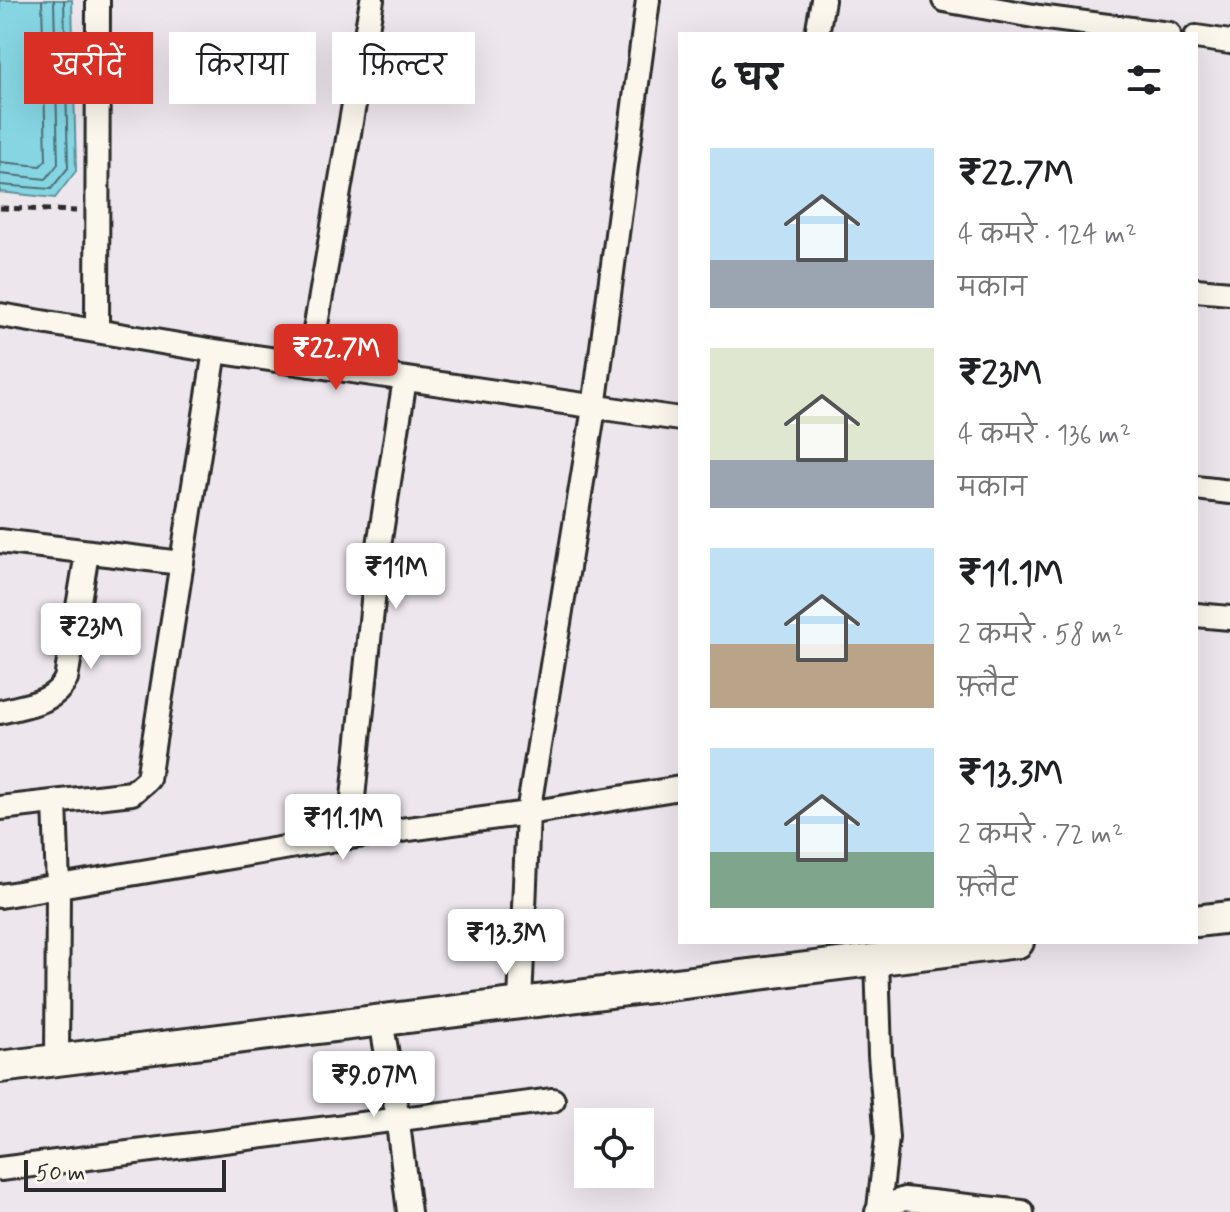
<!DOCTYPE html>
<html lang="hi">
<meta charset="utf-8">
<style>
:root{--surface:#fff;--page:#f2f2f2;--text:#202124;--muted:#757577;--accent:#d93025}
body{margin:0;font-family:Mynerve,"Playpen Sans Deva",sans-serif;background:var(--page);color:var(--text);height:100vh;display:flex;flex-direction:column;font-size:30px;white-space:nowrap}
*{box-sizing:border-box;margin:0}
p{font-size:26px;color:var(--muted)}
.icon{flex:none;width:44px;height:44px;fill:none;stroke:currentColor;stroke-width:2;stroke-linecap:round;stroke-linejoin:round}
.map{position:relative;flex:1;overflow:hidden}
.drawer{position:absolute;left:678px;top:32px;width:520px;height:912px;display:flex;flex-direction:column;background:var(--surface);border-radius:0px;box-shadow:0 8px 32px #0002}
.drawer>*{flex:none}
.guide{position:absolute;left:24px;top:32px;width:534px;height:72px;display:flex;gap:16px}
.tools{position:absolute;left:574px;top:1108px;display:grid;gap:16px}
.tools a{display:grid;place-items:center;width:80px;height:80px;border-radius:0px;background:var(--surface);box-shadow:0 8px 32px #0002;font-size:40px}
.scale{position:absolute;left:24px;bottom:20px;width:202px;box-sizing:border-box;padding-left:8px;border:4px solid #2b2b2b;border-top:0;font-size:22px;line-height:28px;white-space:nowrap;color:#2b2b2b;-webkit-text-stroke:6px #fbf7ec;paint-order:stroke}
.price{position:absolute;translate:-50% -68px;padding:0 18px;border-radius:8px;background:#fff;color:#222;font-size:26px;line-height:52px;filter:drop-shadow(0 2px 4px #0008)}
.price::after{content:'';position:absolute;left:50%;top:48px;width:24px;height:18px;margin-left:-12px;background:inherit;clip-path:polygon(0 0,100% 0,50% 100%)}
.price.selected{background:var(--accent);color:#fff}
ul{padding:0;list-style:none}
li{display:flex;align-items:center;gap:24px;height:200px;padding:0 32px}
li span{display:grid;place-items:center;flex:none;width:224px;height:160px;border-radius:0px;color:#555}
li>.icon{margin-inline-start:auto}
span .icon{width:96px;height:96px;fill:#fffc;stroke-width:1}
li b{font-size:34px}
h2{display:flex;justify-content:space-between;align-items:center;height:96px;padding:0 32px;font-size:34px}
.chip{padding:0 28px;border-radius:0px;background:var(--surface);box-shadow:0 8px 32px #0002;font-size:28px;line-height:72px}
.chip.selected{background:var(--accent);color:#fff}
.map>svg:first-child{display:block}
.water{fill:#86d5e3;stroke:#629199;stroke-width:2}
.lines{fill:none;stroke-linecap:round;stroke-linejoin:round}
.shore{stroke:#4f6f75;stroke-width:2}
.street-casing{stroke:#2b2b2b;stroke-width:28}
.secondary-casing{stroke:#2b2b2b;stroke-width:36}
.path{stroke:#2b2b2b;stroke-width:5;stroke-dasharray:8 6;stroke-linecap:butt}
.street{stroke:#fbf7ec;stroke-width:22}
.secondary{stroke:#fbf7ec;stroke-width:30}
</style>
<div class="map">
<svg width="1230" height="1212" viewBox="0 0 1230 1212">
<rect width="100%" height="100%" fill="#ede6ed"/>
<filter id="ink" filterUnits="userSpaceOnUse"><feTurbulence type="fractalNoise" baseFrequency=".0125" numOctaves="2"/><feDisplacementMap in="SourceGraphic" scale="16" xChannelSelector="R" yChannelSelector="G"/><feConvolveMatrix kernelMatrix="1 2 1 2 8 2 1 2 1" color-interpolation-filters="sRGB"/></filter>
<g filter="url(#ink)">
<path class="water" d="M0,0H72L76,171L55,198L0,192Z"/>
<g class="lines">
<path class="shore" d="M0,162L40,166L46,160L42,0
M0,174L46,179L58,164L54,0
M0,185L51,189L68,168L64,0"/>
<defs>
<path id="street" d="M944,0L1039,17L1169,34
M817,34L823,0
M1196,37L1230,42
M1196,290L1230,293
M0,315L215,351L680,419
M97,331L98,0
M309,365L372,0
M1196,488L1230,492
M0,541L181,563
M1196,615L1230,618
M0,712C25,705 54,704 66,679L87,553
M55,802L58,886L57,1060
M0,808L132,793L148,779L215,351
M349,837L378,552L405,379
M0,896L349,837L528,813L680,788
M877,959L880,1055L887,1138L879,1208
M520,1002L528,813L594,408L648,0
M381,1020L396,1107L409,1212
M0,1169L553,1100
M877,1212L879,1208L904,1199L1022,1212"/>
<path id="secondary" d="M1196,921L1230,917
M0,1067L1018,942"/>
</defs>
<use href="#street" class="street-casing"/>
<use href="#secondary" class="secondary-casing"/>
<path class="path" d="M0,208L76,211"/>
<use href="#street" class="street"/>
<use href="#secondary" class="secondary"/>
</g>
</g>
</svg>
<div class="tools">
<a><svg class="icon" aria-label="locate" viewBox="0 0 24 24"><circle cx="12" cy="12" r="6"/><path d="M12 2v4M12 18v4M2 12h4M18 12h4"/></svg></a>
</div>
<div class="scale">50 m</div>
<b class="price selected" style="left:336px;top:392px">₹22.7M</b>
<b class="price" style="left:396px;top:611px">₹11M</b>
<b class="price" style="left:91px;top:671px">₹23M</b>
<b class="price" style="left:343px;top:862px">₹11.1M</b>
<b class="price" style="left:506px;top:977px">₹13.3M</b>
<b class="price" style="left:374px;top:1119px">₹9.07M</b>
<div class="guide">
<a class="chip selected">खरीदें</a>
<a class="chip">किराया</a>
<a class="chip">फ़िल्टर</a>
</div>
<section class="drawer">
<h2>6 घर<svg class="icon" aria-label="filters" viewBox="0 0 24 24"><path d="M4 7h16M4 17h16"/><circle cx="9" cy="7" r="2"/><circle cx="15" cy="17" r="2"/></svg></h2>
<ul>
<li><span style="background:linear-gradient(#bfe0f5 70%,#9aa5b1 0)"><svg class="icon" aria-label="home" viewBox="0 0 24 24"><path d="M3 11l9-7 9 7M6 9v11h12V9"/></svg></span><div><b>₹22.7M</b><p>4 कमरे · 124 m²</p><p>मकान</p></div></li>
<li><span style="background:linear-gradient(#dfe7d0 70%,#9aa5b1 0)"><svg class="icon" aria-label="home" viewBox="0 0 24 24"><path d="M3 11l9-7 9 7M6 9v11h12V9"/></svg></span><div><b>₹23M</b><p>4 कमरे · 136 m²</p><p>मकान</p></div></li>
<li><span style="background:linear-gradient(#bfe0f5 60%,#b9a48a 0)"><svg class="icon" aria-label="home" viewBox="0 0 24 24"><path d="M3 11l9-7 9 7M6 9v11h12V9"/></svg></span><div><b>₹11.1M</b><p>2 कमरे · 58 m²</p><p>फ़्लैट</p></div></li>
<li><span style="background:linear-gradient(#bfe0f5 65%,#7fa58c 0)"><svg class="icon" aria-label="home" viewBox="0 0 24 24"><path d="M3 11l9-7 9 7M6 9v11h12V9"/></svg></span><div><b>₹13.3M</b><p>2 कमरे · 72 m²</p><p>फ़्लैट</p></div></li>
</ul>
</section>
</div>
